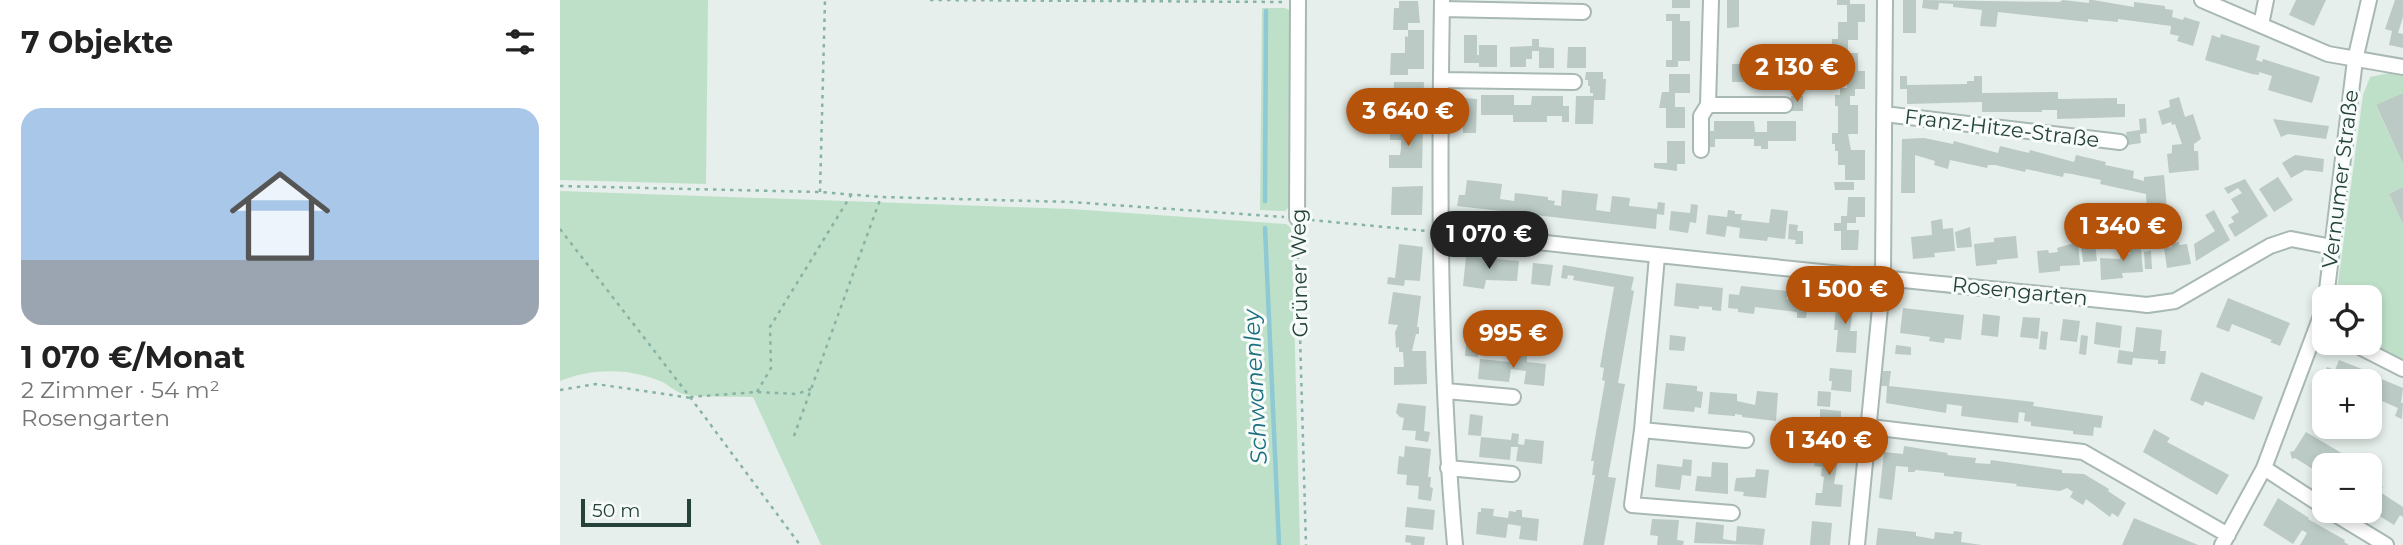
<!DOCTYPE html>
<html lang="de">
<meta charset="utf-8">
<style>
:root{--surface:#fff;--page:#f6f6f6;--text:#222;--muted:#767676;--line:#e0e0e0;--accent:#b45309}
body{margin:0;font-family:Montserrat,sans-serif;background:var(--page);color:var(--text);height:100vh;display:flex;flex-direction:column;font-size:26px;white-space:nowrap}
*{box-sizing:border-box;margin:0}
p{font-size:23px;color:var(--muted)}
.icon{flex:none;width:38px;height:38px;fill:none;stroke:currentColor;stroke-width:2;stroke-linecap:round;stroke-linejoin:round}
.map{position:relative;flex:1;overflow:hidden}
.panel{display:flex;flex-direction:column;background:var(--surface);width:560px}
.panel>*{flex:none}
.tools{position:absolute;left:1752px;top:285px;display:grid;gap:14px}
.tools a{display:grid;place-items:center;width:70px;height:70px;border-radius:14px;background:var(--surface);box-shadow:0 4px 10px #0003;font-size:35px}
.scale{position:absolute;left:21px;bottom:18px;width:110px;box-sizing:border-box;padding-left:7px;border:4px solid #24423a;border-top:0;font-size:19px;line-height:24px;white-space:nowrap;color:#24423a;-webkit-text-stroke:5px #f7fbf9;paint-order:stroke}
.price{position:absolute;translate:-50% -60px;padding:0 16px;border-radius:24px;background:var(--accent);color:#fff;font-size:23px;line-height:46px;filter:drop-shadow(0 2px 4px #0008)}
.price::after{content:'';position:absolute;left:50%;top:42px;width:21px;height:16px;margin-left:-10px;background:inherit;clip-path:polygon(0 0,100% 0,50% 100%)}
.price.current{background:#222;color:#fff}
ul{padding:0;list-style:none}
li{display:grid;align-content:center;gap:14px;height:371px;padding:0 21px}
li+li{border-top:2px solid var(--line)}
li span{display:grid;place-items:center;height:217px;border-radius:21px;color:#555}
li>.icon{margin-inline-start:auto}
span .icon{width:126px;height:126px;fill:#fffc;stroke-width:1}
li b{font-size:30px}
h2{display:flex;justify-content:space-between;align-items:center;height:84px;padding:0 21px;font-size:30px}
main{display:flex;flex:1;min-height:0}
.map>svg:first-child{display:block}
.green{fill:#bfe0c8}
.lines{fill:none;stroke-linecap:round;stroke-linejoin:round}
.stream{stroke:#8ec9d4;stroke-width:4.5}
.building{fill:#bbcac4}
.minor-casing{stroke:#a8b8b2;stroke-width:18}
.path{stroke:#86b3a5;stroke-width:2.5;stroke-dasharray:3.5 5;stroke-linecap:butt}
.minor{stroke:#fff;stroke-width:14}
.labels{text-anchor:middle;dominant-baseline:central;stroke-width:6;stroke-linejoin:round;paint-order:stroke}
.street-label{font-size:21px;fill:#24423a;stroke:#f7fbf9}
.water-label{font-size:23px;font-style:italic;fill:#1c6f80;stroke:#f7fbf9}
</style>
<main>
<section class="panel">
<h2>7 Objekte<svg class="icon" aria-label="filters" viewBox="0 0 24 24"><path d="M4 7h16M4 17h16"/><circle cx="9" cy="7" r="2"/><circle cx="15" cy="17" r="2"/></svg></h2>
<ul>
<li><span style="background:linear-gradient(#a9c7e8 70%,#9aa5b1 0)"><svg class="icon" aria-label="home" viewBox="0 0 24 24"><path d="M3 11l9-7 9 7M6 9v11h12V9"/></svg></span><div><b>1 070 €/Monat</b><p>2 Zimmer · 54 m²</p><p>Rosengarten</p></div></li>
</ul>
</section>
<div class="map">
<svg width="1843" height="545" viewBox="0 0 1843 545">
<rect width="100%" height="100%" fill="#e6efeb"/>
<path class="green" d="M0,0H148L146,184L0,180Z
M702,8H725L731,11L730,206L725,211L700,210Z
M1829,73L1843,75V93L1816,106L1843,164V187L1829,194L1843,224V360L1809,343L1810,298H1776L1803,95L1810,77Z
M0,191L511,209L726,224L730,227L732,233L740,545H261L193,397C176,396 138,398 123,394C115,392 108,384 100,381C68,368 32,368 0,381Z"/>
<g class="lines">
<path class="stream" d="M705,201L706,11
M705,228L719,545"/>
</g>
<path class="building" d="M1112,0H1130V8H1112Z
M1167,0H1179V27L1167,28Z
M1277,0H1290V4H1305V22H1298V40H1288V53H1298V71H1305V89H1295V96H1290V105H1298V134H1288L1291,150H1305V180H1285V165H1278V151H1275V144H1272V133H1278V106H1275V95H1280V88H1287V71H1279V54H1272V39H1278V22H1287V5H1277Z
M1343,0H1356V33H1343Z
M1363,0L1499,2L1503,0L1529,3V0H1533L1574,7V2L1605,6V9L1613,10L1612,17L1623,20L1624,17L1640,22L1633,46L1617,41L1619,36L1610,34L1611,26L1558,19V22L1528,19V22L1438,12L1436,27L1420,26L1422,10L1393,7V4L1379,3L1378,10L1362,8Z
M1736,0H1766L1754,26L1729,15Z
M1835,0H1843V17L1838,33L1843,34V48L1829,45L1832,31L1825,29Z
M839,1H858L860,23H848V30H833L834,8H839Z
M1106,14H1120V21H1130V61H1118V67H1106V60H1112V21H1106Z
M848,30H864V69H848V75H830L831,53H845V36L848,37Z
M1661,34L1700,46L1696,60L1702,62L1703,59L1760,77L1752,103L1708,90L1712,76L1699,72V75L1692,74L1645,60L1652,35L1660,38Z
M904,35H917V55H919V45H937V67H919V63H904Z
M972,39H979V47L994,48V68H979V51H972V59H966V67H950V47L972,46Z
M1008,47H1026V68H1007Z
M1220,58H1236V86L1206,87V82H1172V64H1207V69H1220Z
M1026,72H1043V79H1046L1045,100H1034L1033,124H1015L1016,96H1033V93H1030V86H1028V80H1025Z
M1109,74H1130V93H1115V107H1125V128H1106V108H1099L1102,92H1109Z
M1340,76H1347V85L1407,84V81H1414V76H1422V93L1498,92V99L1557,98V104H1565V117L1497,119V110H1482V112H1422V102L1347,104V89H1340Z
M834,82H864L863,112H833Z
M1843,93V164L1816,105Z
M921,95H954V105H971L972,96H1003V106H1009V122H1002V116H987V122H953V115H921Z
M1231,96H1243V111H1230Z
M1619,97L1625,117L1633,114L1641,139L1634,144V151H1638L1639,170L1609,173L1607,154L1612,153V145L1622,144L1615,124L1612,125L1611,122L1602,125L1598,111L1610,107L1609,100Z
M903,98L917,99L916,133H903Z
M839,114H863V122L839,121Z
M1586,118L1587,133L1580,134L1581,143L1568,145L1566,132L1580,130L1579,119Z
M1713,119L1769,126L1766,139L1728,134L1721,137Z
M1154,121H1194L1195,132H1207V121H1236V141H1208V149H1201V146H1194V139H1155V147H1148V131H1154Z
M830,128H863L862,168H829V155H840L841,148V140H830Z
M1364,138L1393,144L1394,141L1438,153L1440,146L1469,153L1470,150L1514,162L1516,155L1546,162L1545,165L1574,171L1573,178L1584,181V177L1604,175L1607,209L1587,211L1586,194L1540,184L1541,180L1512,174L1504,173L1503,177L1466,169L1465,172L1435,165H1428L1427,168L1390,160L1388,169L1374,165L1375,161L1355,155V193H1341L1342,139Z
M1107,141H1125V164H1117V171L1094,168V163H1107Z
M1735,155L1764,159L1763,172L1745,170L1731,178L1722,163Z
M1718,177L1733,200L1714,212L1699,189Z
M1685,179L1708,216L1675,237L1668,225L1674,222L1671,217L1679,212L1671,199L1682,193L1678,188L1668,194L1664,188Z
M907,180L942,184L940,199L954,201L955,193L988,197V200L995,201L994,205L1001,206L1002,190L1038,194L1036,210L1050,212L1052,196L1070,198L1069,206L1097,209L1098,202L1105,203L1104,215L1097,214L1096,229L897,206L899,195H905Z
M1274,182H1294V190H1275Z
M863,186L862,215H831L832,187Z
M1843,187V224L1829,194Z
M1288,197H1305V217H1296V223H1287V230H1299L1298,250H1281V231H1274V223H1281V216H1287Z
M1131,204L1138,205L1136,223L1130,222L1128,233L1109,230L1111,211L1130,213Z
M1211,209L1228,211L1225,239L1208,237L1207,241L1179,238L1180,228L1167,226L1165,237L1146,234L1148,215L1167,217L1168,210L1175,211V214H1182L1181,220L1209,223Z
M1654,210L1670,240L1636,261L1634,244L1655,231L1645,215Z
M1382,219L1383,229L1393,228L1395,251L1374,253L1375,257L1353,259L1351,237L1372,235L1371,221Z
M1229,224L1238,225L1237,231H1243V244H1235L1236,240L1228,239Z
M1410,227L1412,247L1397,248L1395,232Z
M1456,236L1458,258L1437,260V264L1416,266L1414,244L1434,242V238Z
M1580,239L1583,272L1562,273L1563,278L1541,280L1540,258L1560,259V255L1570,254L1568,240Z
M1518,242L1520,265L1500,266V271L1479,273L1477,251L1488,250L1489,253L1498,252L1497,248Z
M1619,242V245L1627,244L1631,264L1607,268L1604,248L1612,247L1611,243Z
M1535,243L1537,261L1523,262L1521,245Z
M839,244L863,247L860,281L845,280L844,286L827,284L828,277L835,278Z
M1591,251L1592,269H1585L1584,252Z
M906,256L959,261L957,281L926,280L924,289L903,286Z
M973,263L993,265L990,286L971,284Z
M1003,265L1074,277L1071,290L1074,291L1058,383L1065,384L1048,477L1056,478L1044,545H1023L1035,475H1032L1034,461H1031L1045,381L1042,380L1044,368L1040,367L1054,287L1013,280L1014,276L1008,275L1007,279L1001,278Z
M1116,283L1163,288L1161,311L1152,310V307L1139,306V309L1114,306Z
M1181,286L1228,291L1227,299L1239,300V294L1249,295L1246,318H1237V312L1195,307L1194,314L1178,312V309L1168,308L1169,294L1179,295Z
M833,292L861,296L857,327H859V334H856L852,351H866L867,384L834,385V367H844L843,352H839V347L836,348L835,332L838,325L828,324Z
M1277,296L1294,298L1290,331H1297L1296,353L1276,352L1278,330H1274Z
M1668,298L1730,323L1720,346L1710,342L1712,340L1672,324L1669,332L1656,327Z
M1343,308L1404,315L1401,340L1385,338L1384,343L1369,341L1370,337L1340,333Z
M1423,314L1440,316L1438,337L1421,335Z
M1463,317L1480,318L1478,339L1460,337Z
M1503,319L1520,321L1517,342L1500,340Z
M1536,322L1562,326L1560,348L1534,344Z
M1576,327L1602,330L1600,351H1606L1605,364H1598V360L1573,358L1572,365L1557,363L1559,350L1573,352Z
M1481,331L1488,332L1486,350L1479,349Z
M907,335L920,337L918,357L905,356Z
M1110,335L1126,337L1124,351L1109,350Z
M1521,335L1528,336L1526,355L1519,354Z
M1336,345L1351,347V355L1335,354Z
M961,352L967,353V362L986,364L984,386L964,384L966,371L951,369L949,382L918,379L920,359L950,362L951,356L960,357Z
M1779,360L1807,371L1803,382H1780L1772,379L1771,382L1761,381L1767,367L1775,370Z
M1270,368L1292,370L1291,392L1271,390L1272,381H1269Z
M1323,371H1331L1329,386L1474,402L1473,406L1543,416L1541,428L1534,427L1533,436L1513,434V431L1471,426V422L1464,421L1465,413L1459,412L1458,423L1401,416L1402,406L1387,404L1386,413L1326,403L1327,386H1321Z
M1641,372L1703,397L1694,420L1645,401L1643,406L1630,400Z
M1819,378L1843,388L1841,403H1843L1842,419L1835,416L1838,408L1813,397L1810,404V385L1816,388Z
M1106,383L1137,386V391L1143,392L1141,408L1135,407L1134,412L1103,409Z
M1197,391L1218,393L1216,421L1182,417V415L1175,414V416L1148,414L1150,392L1177,394V401L1195,405Z
M1258,391L1271,392L1270,407L1257,406Z
M838,403L866,406L864,431L870,432L868,442L855,440L856,431L842,430L844,418L840,417L836,413Z
M1260,409L1281,411V433L1260,431Z
M910,414L923,416L921,436L908,435Z
M1594,429L1610,438L1607,442L1669,475L1657,495L1583,452Z
M1746,432L1785,455L1782,461L1789,466H1776L1772,463L1771,466H1764V473L1758,469L1756,471L1735,458L1732,459L1730,452L1734,451Z
M952,433L959,434L958,444L964,445L965,439L984,441L982,464L956,461L958,447H951L950,460L919,457L921,437L951,440Z
M1259,445L1280,447L1274,484L1283,485L1281,507L1255,505L1256,493H1262L1264,477L1261,476L1262,467L1254,466Z
M845,446L871,449L868,477H871L870,487L873,488L871,501L858,499L859,486L846,485L847,475L837,474L839,456L844,457Z
M1344,446L1388,453L1387,455L1416,458L1415,463L1430,464L1431,460L1502,470V473L1524,474L1549,489L1548,491L1566,503L1558,517L1552,513L1550,517L1526,499L1523,505L1510,497L1513,492L1507,488L1500,491L1456,486L1457,484L1384,476V473L1356,470L1354,472H1348V467L1336,466L1332,500L1319,498L1324,452L1343,454Z
M1123,459L1132,460L1131,476L1122,475L1120,490L1095,487L1097,464L1122,467Z
M1152,462L1168,463V494L1135,491L1137,476L1151,477Z
M1196,469L1209,470L1206,498L1183,496L1184,492L1174,491L1176,478L1195,477Z
M1811,474L1819,479L1817,483L1823,487L1820,492L1843,507V517L1840,515L1834,525L1810,510L1815,498L1810,494Z
M1718,498L1749,518L1748,519L1785,540L1784,542L1789,545H1740L1747,533L1742,530L1733,544L1703,525Z
M847,507L875,510L873,530L845,527Z
M921,508L934,509L933,516L948,518L949,511L956,512V510H962V517L979,519L977,541L959,539L961,526L948,524L946,538L916,534L918,512H921Z
M1574,518L1638,545H1562Z
M1092,519L1119,520L1117,540L1124,541L1123,545H1097L1098,536L1090,535Z
M1252,521L1272,523L1270,545H1250Z
M1136,522L1164,525L1163,539L1169,540L1176,541L1177,526L1205,529L1203,545L1134,543Z
M1318,528L1356,532V536L1374,539L1375,532L1393,534L1394,531L1402,532L1401,542L1422,545H1316Z
M846,535L865,537L864,545H851V543L845,542Z"/>
<g class="lines">
<defs>
<path id="minor" d="M882,0C879,181 879,364 895,545
M1642,0L1768,54L1843,67
M882,9L1023,12
M1701,25L1706,0
M882,80L1014,82
M1148,105H1225
M1324,114L1560,142
M1141,150V116L1148,105L1151,0
M737,218L738,0
M882,231C1116,259 1352,280 1587,305L1615,301L1710,246L1731,239L1772,247
M1097,256L1082,430L1072,505L1172,513
M1766,298L1795,60L1809,0
M1792,343L1843,369
M886,391L953,397
M1310,427L1523,452L1668,535
M1082,430L1186,440
M888,468L952,474
M1704,468L1764,507
M1770,511L1826,545
M1297,545L1323,277L1325,0
M1662,545L1704,468L1764,308"/>
</defs>
<use href="#minor" class="minor-casing"/>
<path class="path" d="M370,0L724,2
M0,186L260,192L321,197L511,202L724,217
M260,192L265,0
M751,220L867,231
M0,229L130,397L240,545
M737,230L746,545
M0,390L36,384L131,398
M197,392L211,368L210,327L291,195
M130,397L197,392L237,394L251,389
M234,436L321,197"/>
<use href="#minor" class="minor"/>
</g>
<g class="labels">
<g class="street-label">
<text transform="translate(1442 128) rotate(7)">Franz-Hitze-Straße</text>
<text transform="translate(1780 179) rotate(-83)">Vernumer Straße</text>
<text transform="translate(739 273) rotate(-91)">Grüner Weg</text>
<text transform="translate(1460 291) rotate(6)">Rosengarten</text>
</g>
<g class="water-label">
<text transform="translate(695 387) rotate(-93)">Schwanenley</text>
</g>
</g>
</svg>
<div class="tools">
<a><svg class="icon" aria-label="locate" viewBox="0 0 24 24"><circle cx="12" cy="12" r="6"/><path d="M12 2v4M12 18v4M2 12h4M18 12h4"/></svg></a>
<a>+</a>
<a>−</a>
</div>
<div class="scale">50 m</div>
<b class="price" style="left:1237px;top:104px">2 130 €</b>
<b class="price" style="left:848px;top:148px">3 640 €</b>
<b class="price" style="left:1563px;top:263px">1 340 €</b>
<b class="price current" style="left:929px;top:271px">1 070 €</b>
<b class="price" style="left:1285px;top:326px">1 500 €</b>
<b class="price" style="left:953px;top:370px">995 €</b>
<b class="price" style="left:1269px;top:477px">1 340 €</b>
</div>
</main>
